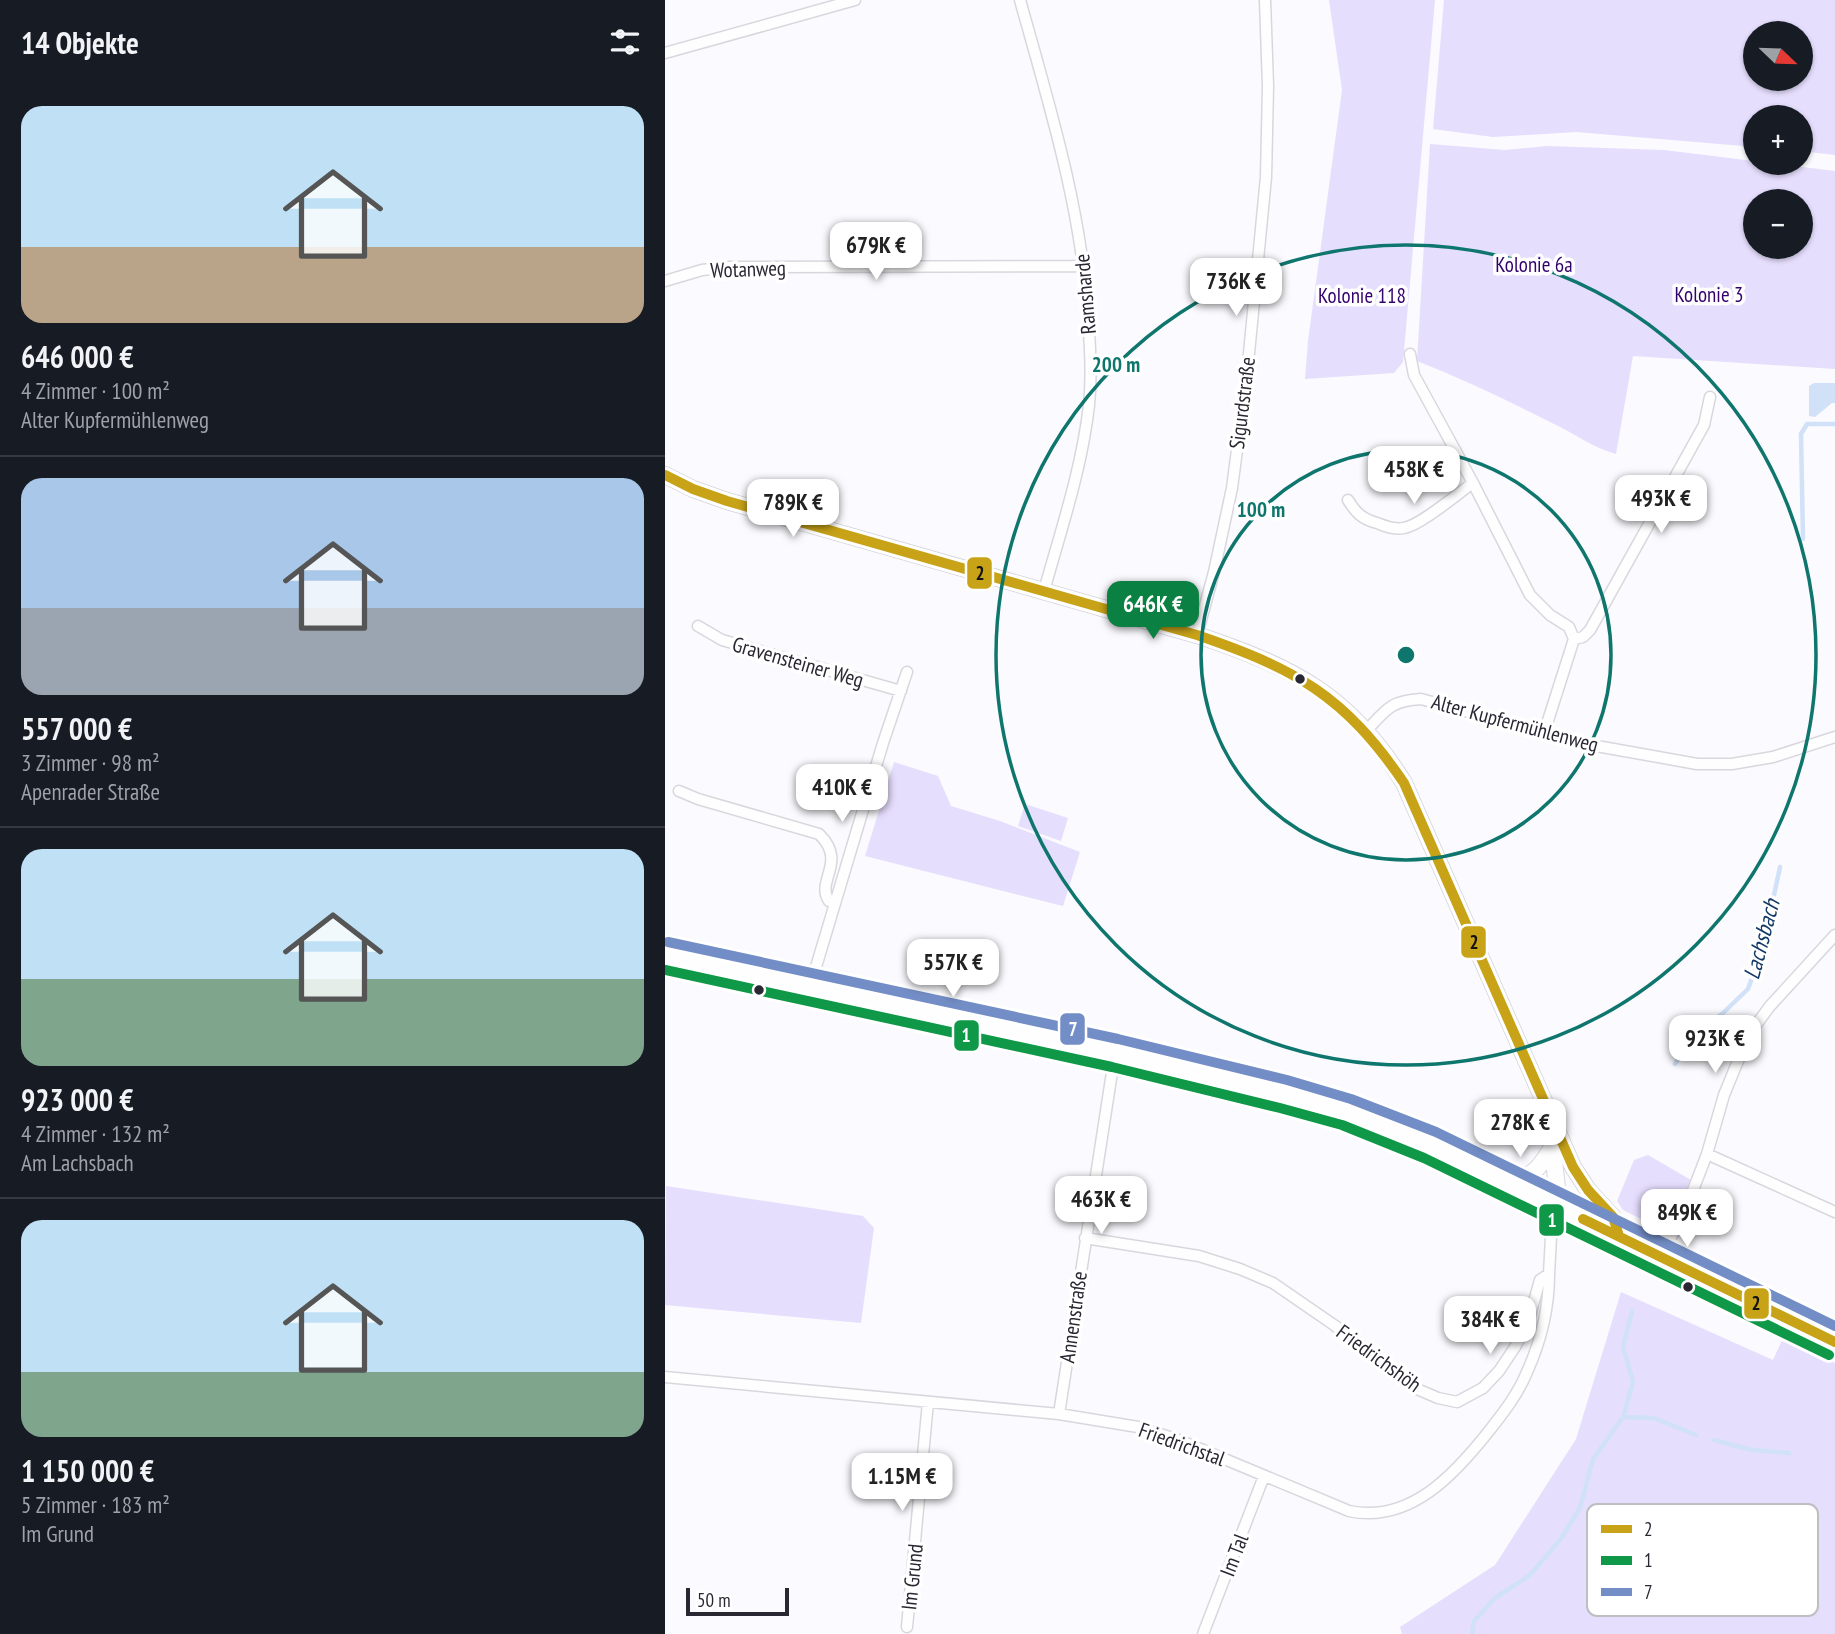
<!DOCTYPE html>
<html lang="de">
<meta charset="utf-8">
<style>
:root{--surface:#171b24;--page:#242831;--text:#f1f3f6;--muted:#9ea1a6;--line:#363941;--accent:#0b8043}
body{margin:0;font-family:"PT Sans Narrow",sans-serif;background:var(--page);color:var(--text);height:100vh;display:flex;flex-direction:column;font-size:26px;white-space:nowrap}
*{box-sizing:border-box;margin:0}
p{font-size:23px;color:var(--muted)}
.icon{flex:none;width:38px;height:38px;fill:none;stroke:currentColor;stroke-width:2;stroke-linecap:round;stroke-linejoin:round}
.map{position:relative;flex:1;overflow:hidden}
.sheet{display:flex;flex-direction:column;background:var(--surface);width:665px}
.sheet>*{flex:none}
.needle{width:46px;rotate:113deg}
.controls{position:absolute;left:1078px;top:21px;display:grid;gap:14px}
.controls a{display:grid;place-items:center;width:70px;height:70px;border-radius:50%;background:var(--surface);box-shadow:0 2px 5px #0004;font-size:35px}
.scale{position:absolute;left:21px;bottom:18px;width:103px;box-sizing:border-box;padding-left:7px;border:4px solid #292732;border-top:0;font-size:19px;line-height:24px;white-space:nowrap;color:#292732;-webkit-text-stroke:5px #fff;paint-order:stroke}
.price{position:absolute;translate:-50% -60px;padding:0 16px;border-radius:14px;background:#fff;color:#222;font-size:23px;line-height:46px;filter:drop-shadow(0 2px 4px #0008)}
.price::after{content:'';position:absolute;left:50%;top:42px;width:21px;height:16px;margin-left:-10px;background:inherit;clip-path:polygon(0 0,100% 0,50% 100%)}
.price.on{background:var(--accent);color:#fff}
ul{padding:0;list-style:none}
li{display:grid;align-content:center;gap:14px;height:371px;padding:0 21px}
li+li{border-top:2px solid var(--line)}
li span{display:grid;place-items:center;height:217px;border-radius:21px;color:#555}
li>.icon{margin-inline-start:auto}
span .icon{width:126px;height:126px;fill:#fffc;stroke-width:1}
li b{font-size:30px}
h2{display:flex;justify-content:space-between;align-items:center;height:84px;padding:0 21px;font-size:30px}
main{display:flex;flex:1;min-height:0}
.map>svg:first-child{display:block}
.green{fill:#e6defd;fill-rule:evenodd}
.water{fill:#d0e1f8}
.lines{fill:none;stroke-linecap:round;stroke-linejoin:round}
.stream{stroke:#d0e1f8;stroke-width:4.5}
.street-casing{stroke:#d9d7de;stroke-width:13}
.secondary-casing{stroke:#d9d7de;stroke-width:18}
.street{stroke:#fefeff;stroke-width:10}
.secondary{stroke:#fefeff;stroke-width:16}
.bus-1-casing{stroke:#fff;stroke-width:16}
.bus-2-casing{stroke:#fff;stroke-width:16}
.bus-3-casing{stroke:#fff;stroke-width:16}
.bus-1{stroke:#c8a318;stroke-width:10}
.bus-2{stroke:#0e9847;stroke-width:10}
.bus-3{stroke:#738ec6;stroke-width:10}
.ring{fill:none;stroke:#0f766e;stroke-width:3.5}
.bus-dot{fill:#292732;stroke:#fff;stroke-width:2.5}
.labels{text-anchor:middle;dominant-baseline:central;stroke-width:7;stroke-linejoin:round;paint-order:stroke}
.park-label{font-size:21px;fill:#34026d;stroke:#fff}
.street-label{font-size:21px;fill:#292732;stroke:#fff}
.water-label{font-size:23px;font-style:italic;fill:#133968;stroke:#fff}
.key{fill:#fff;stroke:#bfbec2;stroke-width:2}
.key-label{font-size:19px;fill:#292732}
.centre{fill:#0f766e;stroke:#fff;stroke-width:3.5}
.ring-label{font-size:21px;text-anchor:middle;font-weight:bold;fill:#0f766e;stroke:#fff;stroke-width:7;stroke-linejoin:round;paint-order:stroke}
.line-badge{stroke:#fff;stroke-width:2.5}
.badge-label{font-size:19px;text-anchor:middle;font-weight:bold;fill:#fff}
.pale-badge-label{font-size:19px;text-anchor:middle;font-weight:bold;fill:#111}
</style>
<main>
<section class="sheet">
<h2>14 Objekte<svg class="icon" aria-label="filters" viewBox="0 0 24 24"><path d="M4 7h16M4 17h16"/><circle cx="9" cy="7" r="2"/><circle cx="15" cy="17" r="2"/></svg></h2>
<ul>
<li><span style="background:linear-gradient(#bfe0f5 65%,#b9a48a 0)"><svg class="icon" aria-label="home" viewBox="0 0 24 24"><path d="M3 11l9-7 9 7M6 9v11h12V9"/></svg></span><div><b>646 000 €</b><p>4 Zimmer · 100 m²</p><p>Alter Kupfermühlenweg</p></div></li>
<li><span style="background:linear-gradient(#a9c7e8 60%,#9aa5b1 0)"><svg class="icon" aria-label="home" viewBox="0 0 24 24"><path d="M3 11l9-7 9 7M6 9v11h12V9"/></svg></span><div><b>557 000 €</b><p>3 Zimmer · 98 m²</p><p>Apenrader Straße</p></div></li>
<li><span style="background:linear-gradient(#bfe0f5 60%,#7fa58c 0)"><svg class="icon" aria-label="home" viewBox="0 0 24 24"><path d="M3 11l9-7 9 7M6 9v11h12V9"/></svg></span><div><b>923 000 €</b><p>4 Zimmer · 132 m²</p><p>Am Lachsbach</p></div></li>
<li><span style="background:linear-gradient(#bfe0f5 70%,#7fa58c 0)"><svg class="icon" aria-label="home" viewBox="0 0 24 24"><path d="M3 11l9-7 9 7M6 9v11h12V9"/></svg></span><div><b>1 150 000 €</b><p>5 Zimmer · 183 m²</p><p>Im Grund</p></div></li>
</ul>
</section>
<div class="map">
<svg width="1170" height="1634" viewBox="0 0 1170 1634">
<rect width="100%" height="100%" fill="#fbfafe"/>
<path class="green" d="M664,0H770L738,362L729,373L640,379L643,341L677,90Z
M779,0H1170V155L1136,151V117H1090V147L911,132L828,137L768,129ZM1090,33H1136V79H1090Z
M765,144L840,150L882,146L999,150L1170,171V369L968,356L951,454C928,448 909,433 887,423C842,400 798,379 752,361ZM1090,201H1136V247H1090Z
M229,762L273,776L286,806L335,821L415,852L398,906L200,856Z
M360,804L403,818L396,841L353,826Z
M983,1155L1026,1180L1000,1231L958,1210L952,1201L969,1160Z
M1,1186L198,1216L209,1228L196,1323L0,1305Z
M956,1292L1108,1360L1118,1338L1170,1363V1634H737L735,1627L830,1565L911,1439Z"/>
<path class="water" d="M1149,383H1170V403H1167L1150,417L1144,416V386Z"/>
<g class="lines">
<path class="stream" d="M1138,539L1136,434L1142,424H1170
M1010,1064L1026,1038L1058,1013L1083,989L1098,947L1115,867
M958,1417L989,1418L1031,1435
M1049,1440L1087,1450L1124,1453
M807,1634L809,1621L830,1598L864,1576L895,1540L915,1508L928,1459L958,1417L968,1382L958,1347L967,1311"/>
<defs>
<path id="street" d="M355,0C384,104 416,207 423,315C425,346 427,375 424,405C417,468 396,530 379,591
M0,53L190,0
M0,281L37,270L64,267L420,266
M745,354L749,375L808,483L865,595L885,615L904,627L909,639L879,733
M683,500C691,513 697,519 712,523C720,526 729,530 739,528C756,525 792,494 808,483
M33,626L57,640L236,691
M532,635L549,572L567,488L582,374L601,177L603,86L600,0
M909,639L918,637L925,630L1039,425L1045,397
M702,730C722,709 725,701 756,699L926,745L1032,764H1067L1108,757L1170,737
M14,791L33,799L154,834C183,862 150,881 164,901L170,903
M145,987L218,743L242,672
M1042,1154L1170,1212
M420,1238L534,1256L575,1269L608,1283L669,1325L752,1389L773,1398L792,1402L818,1388L834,1371L850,1347L864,1319L875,1280L884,1274L886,1237L894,1207
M996,1257L1022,1206L1042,1154L1059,1095L1075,1056L1091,1025L1105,1006L1170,935
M0,1377L394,1414L473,1427L514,1440L684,1511C745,1524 790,1474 824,1431C839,1412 853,1394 862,1372C876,1341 884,1308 884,1274
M394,1414L450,1053
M242,1627L263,1402
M538,1634L599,1476"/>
<path id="secondary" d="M0,475L28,489L62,501L532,635C628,667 685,695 739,783L908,1167L923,1190L948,1217L954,1236
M0,956L450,1053L619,1094L682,1112L765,1145L1170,1342
M886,1132L894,1207
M837,1175C868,1182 874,1168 889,1144"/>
</defs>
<use href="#street" class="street-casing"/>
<use href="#secondary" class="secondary-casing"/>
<use href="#street" class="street"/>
<use href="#secondary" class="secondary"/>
<defs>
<path id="bus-1" d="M0,475L28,489L62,501L532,635C631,669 679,695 739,783L908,1167L923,1190L948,1217L954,1236
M918,1219L1170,1342"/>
<path id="bus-2" d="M0,970L447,1067L615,1108L677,1125L759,1158L1164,1355"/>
<path id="bus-3" d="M3,942L453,1039L622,1080L686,1099L771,1132L1170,1326"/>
</defs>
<use href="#bus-1" class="bus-1-casing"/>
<use href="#bus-2" class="bus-2-casing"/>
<use href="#bus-3" class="bus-3-casing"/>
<use href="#bus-1" class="bus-1"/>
<use href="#bus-2" class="bus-2"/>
<use href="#bus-3" class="bus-3"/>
</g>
<g class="ring">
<circle cx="741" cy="655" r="205"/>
<circle cx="741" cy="655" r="410"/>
</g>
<g class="bus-dot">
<circle cx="635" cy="679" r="6"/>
<circle cx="94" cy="990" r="6"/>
<circle cx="1023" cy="1287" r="6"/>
</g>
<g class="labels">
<g class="park-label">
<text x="869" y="264">Kolonie 6a</text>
<text x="1044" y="294">Kolonie 3</text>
<text x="697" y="295">Kolonie 118</text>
</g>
<g class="street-label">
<text transform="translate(83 269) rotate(-2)">Wotanweg</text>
<text transform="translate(420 294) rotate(-95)">Ramsharde</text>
<text transform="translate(577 403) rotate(-83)">Sigurdstraße</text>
<text transform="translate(133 662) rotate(16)">Gravensteiner Weg</text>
<text transform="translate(850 723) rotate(15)">Alter Kupfermühlenweg</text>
<text transform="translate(408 1317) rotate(-82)">Annenstraße</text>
<text transform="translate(714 1358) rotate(36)">Friedrichshöh</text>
<text transform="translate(517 1444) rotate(20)">Friedrichstal</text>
<text transform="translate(569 1555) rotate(-69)">Im Tal</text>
<text transform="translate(247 1577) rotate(-84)">Im Grund</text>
</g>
<g class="water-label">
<text transform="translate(1096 939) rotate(-75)">Lachsbach</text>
</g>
</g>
<rect x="922" y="1504" width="231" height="112" rx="10" class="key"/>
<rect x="936" y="1525" width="31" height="8" fill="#c8a318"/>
<rect x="936" y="1556" width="31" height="9" fill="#0e9847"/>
<rect x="936" y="1588" width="31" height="8" fill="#738ec6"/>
<g class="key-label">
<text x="979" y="1536">2</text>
<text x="979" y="1567">1</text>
<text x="979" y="1599">7</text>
</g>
<circle cx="741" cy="655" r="10" class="centre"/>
<g class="ring-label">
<text x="451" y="372">200 m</text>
<text x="596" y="517">100 m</text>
</g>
<g class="line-badge">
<rect x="301" y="556" width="27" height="34" rx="7" fill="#c8a318"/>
<rect x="795" y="925" width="27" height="34" rx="7" fill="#c8a318"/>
<rect x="394" y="1012" width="27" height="34" rx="7" fill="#738ec6"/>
<rect x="288" y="1019" width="27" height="33" rx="7" fill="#0e9847"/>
<rect x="873" y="1203" width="27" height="34" rx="7" fill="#0e9847"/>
<rect x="1078" y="1287" width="27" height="33" rx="7" fill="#c8a318"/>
</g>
<g class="badge-label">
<text x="408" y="1036">7</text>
<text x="301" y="1042">1</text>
<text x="887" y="1227">1</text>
</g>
<g class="pale-badge-label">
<text x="315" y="580">2</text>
<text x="809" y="949">2</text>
<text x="1091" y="1310">2</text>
</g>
</svg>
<div class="controls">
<a><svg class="needle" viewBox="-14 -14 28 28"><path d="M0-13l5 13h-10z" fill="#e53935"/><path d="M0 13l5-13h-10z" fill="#9ea1a6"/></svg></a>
<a>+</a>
<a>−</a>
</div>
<div class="scale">50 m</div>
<b class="price" style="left:211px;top:282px">679K €</b>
<b class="price" style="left:571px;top:318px">736K €</b>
<b class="price" style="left:749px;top:506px">458K €</b>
<b class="price" style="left:996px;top:535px">493K €</b>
<b class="price" style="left:128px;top:539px">789K €</b>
<b class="price on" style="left:488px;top:641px">646K €</b>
<b class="price" style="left:177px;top:824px">410K €</b>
<b class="price" style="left:288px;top:999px">557K €</b>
<b class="price" style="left:1050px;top:1075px">923K €</b>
<b class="price" style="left:855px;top:1159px">278K €</b>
<b class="price" style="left:436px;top:1236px">463K €</b>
<b class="price" style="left:1022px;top:1249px">849K €</b>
<b class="price" style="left:825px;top:1356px">384K €</b>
<b class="price" style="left:237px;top:1513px">1.15M €</b>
</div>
</main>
